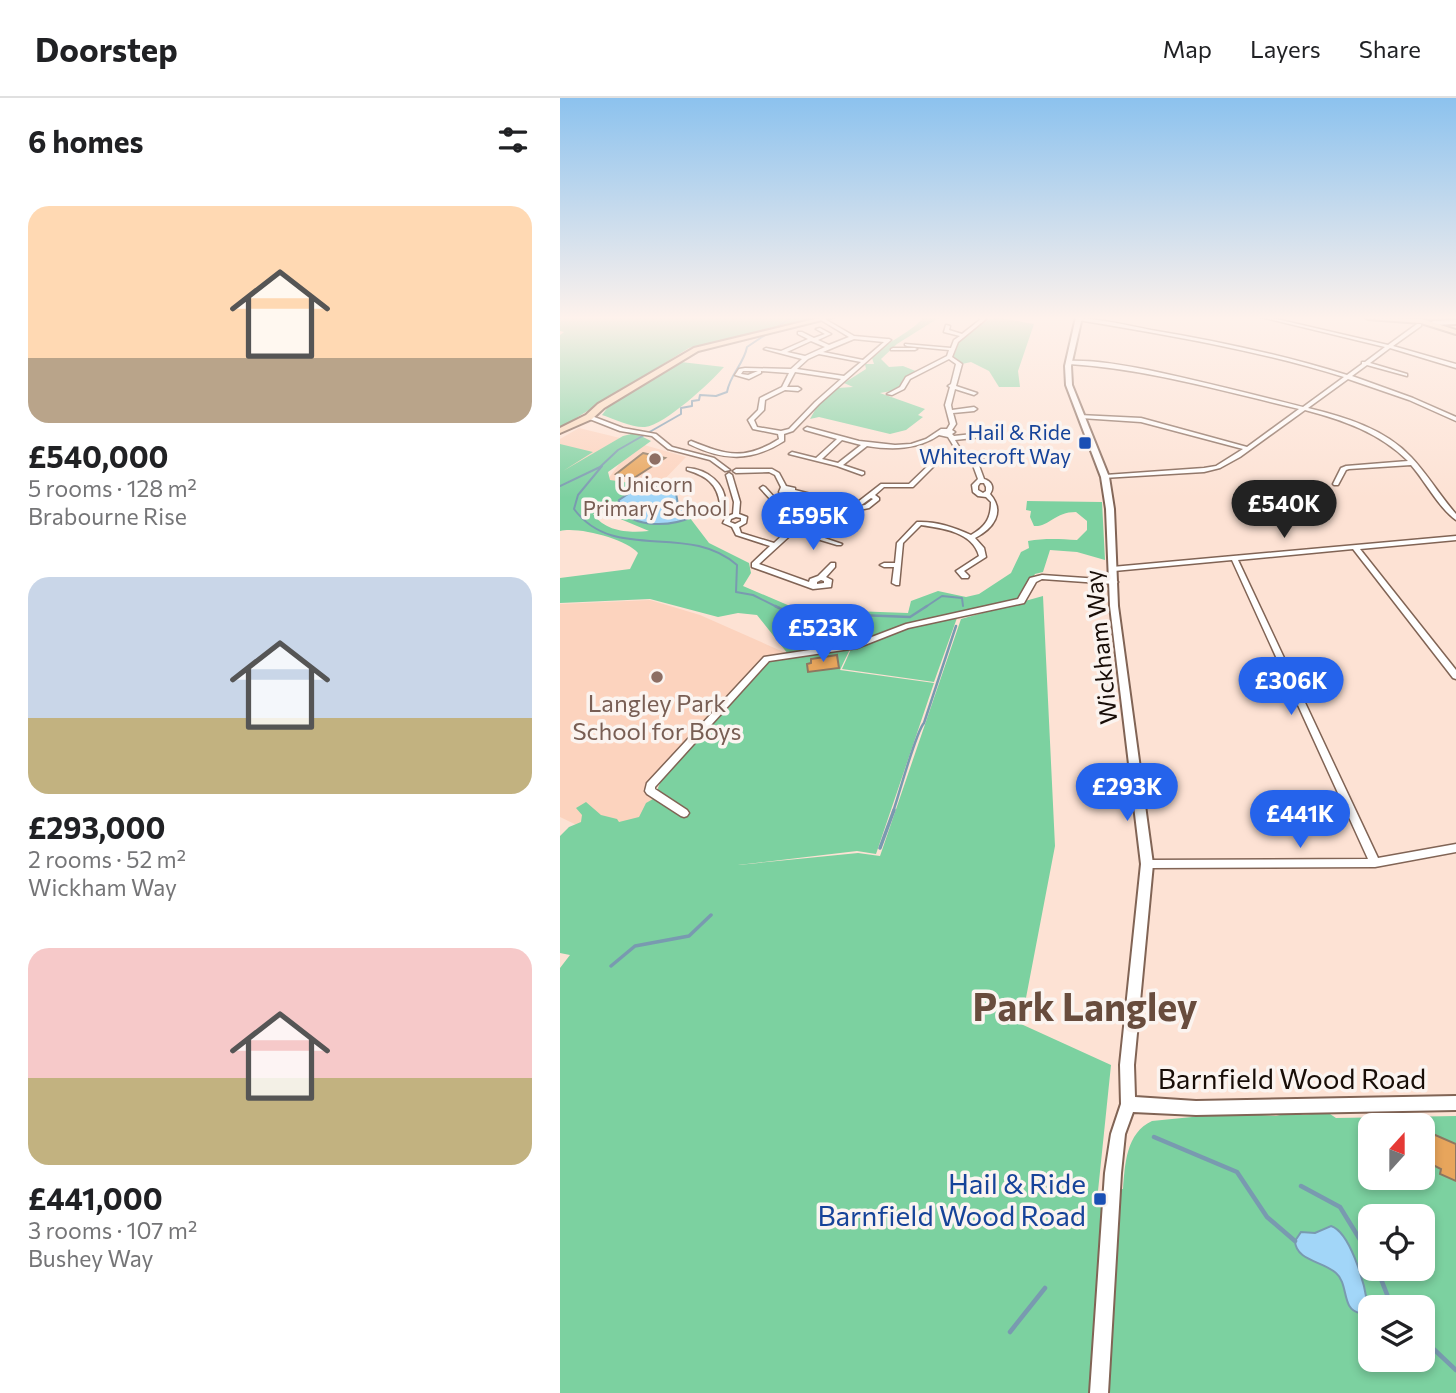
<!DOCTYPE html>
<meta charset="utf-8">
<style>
:root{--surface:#fff;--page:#f2f2f2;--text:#202124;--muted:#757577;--line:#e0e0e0;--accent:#2563eb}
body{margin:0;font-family:Commissioner,sans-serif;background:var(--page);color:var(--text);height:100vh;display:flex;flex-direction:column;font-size:26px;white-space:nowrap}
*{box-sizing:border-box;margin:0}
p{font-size:23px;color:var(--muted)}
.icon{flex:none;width:38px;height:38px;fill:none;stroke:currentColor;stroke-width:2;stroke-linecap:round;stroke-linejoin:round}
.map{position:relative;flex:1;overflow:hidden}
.panel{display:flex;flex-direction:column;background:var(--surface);width:560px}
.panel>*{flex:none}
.needle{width:46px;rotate:21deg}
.fabs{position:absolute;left:798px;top:1015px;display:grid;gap:14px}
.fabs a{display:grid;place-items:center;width:77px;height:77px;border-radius:14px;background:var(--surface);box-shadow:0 4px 10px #0003;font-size:35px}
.price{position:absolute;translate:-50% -60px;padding:0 16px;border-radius:24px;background:var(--accent);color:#fff;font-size:23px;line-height:46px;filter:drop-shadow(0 2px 4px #0008)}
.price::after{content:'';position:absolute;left:50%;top:42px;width:21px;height:16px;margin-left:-10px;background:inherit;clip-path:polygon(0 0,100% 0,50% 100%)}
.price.current{background:#222;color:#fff}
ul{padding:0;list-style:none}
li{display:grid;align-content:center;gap:14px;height:371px;padding:0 28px}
li span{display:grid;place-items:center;height:217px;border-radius:21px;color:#555}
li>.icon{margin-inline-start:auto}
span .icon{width:126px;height:126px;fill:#fffc;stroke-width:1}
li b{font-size:30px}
h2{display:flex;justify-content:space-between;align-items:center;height:84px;padding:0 28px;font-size:30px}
header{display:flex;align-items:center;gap:42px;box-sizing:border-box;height:98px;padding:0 35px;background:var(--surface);border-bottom:2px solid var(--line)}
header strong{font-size:33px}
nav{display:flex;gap:38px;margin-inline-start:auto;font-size:24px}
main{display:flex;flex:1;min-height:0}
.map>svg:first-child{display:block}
.built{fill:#fcd3be}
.green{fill:#7cd1a0;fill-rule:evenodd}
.water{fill:#a2d6f8;stroke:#799ab0;stroke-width:2}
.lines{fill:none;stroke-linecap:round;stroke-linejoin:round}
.stream-far3{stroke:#799ab0;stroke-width:2}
.stream-far2{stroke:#799ab0;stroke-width:2.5}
.stream-far1{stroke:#799ab0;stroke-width:3.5}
.stream{stroke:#799ab0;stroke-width:4.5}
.building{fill:#e7a55c;stroke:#8e7760;stroke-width:2}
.minor-casing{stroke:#816455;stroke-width:3}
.tertiary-casing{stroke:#816455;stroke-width:4}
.secondary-casing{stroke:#816455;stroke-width:4}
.minor{fill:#fff;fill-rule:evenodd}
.tertiary{fill:#fff;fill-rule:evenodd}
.secondary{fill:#fad9bb;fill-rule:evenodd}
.transit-dot{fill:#1a4fb4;stroke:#fbf4f0;stroke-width:2.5}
.education-dot{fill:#8d6e63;stroke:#fbf4f0;stroke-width:2.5}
.labels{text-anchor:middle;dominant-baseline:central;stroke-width:7;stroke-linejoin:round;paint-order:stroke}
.far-transit-label{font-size:21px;fill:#164399;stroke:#fbf4f0;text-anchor:end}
.far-education-label{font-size:21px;fill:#785e54;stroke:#fbf4f0}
.street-label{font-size:24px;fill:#180d07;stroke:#fbf4f0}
.education-label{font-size:24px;fill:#785e54;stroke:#fbf4f0}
.near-street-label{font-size:28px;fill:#180d07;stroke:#fbf4f0}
.near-transit-label{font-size:28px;fill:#164399;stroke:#fbf4f0;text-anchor:end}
.near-district-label{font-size:38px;font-weight:bold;fill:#684c3d;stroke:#fbf4f0}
</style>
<header>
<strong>Doorstep</strong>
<nav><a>Map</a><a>Layers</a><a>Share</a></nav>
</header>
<main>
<section class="panel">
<h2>6 homes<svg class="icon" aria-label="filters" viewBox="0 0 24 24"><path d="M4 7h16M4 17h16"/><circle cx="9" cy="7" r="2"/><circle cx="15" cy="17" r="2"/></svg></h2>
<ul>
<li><span style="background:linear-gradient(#ffd9b3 70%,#b9a48a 0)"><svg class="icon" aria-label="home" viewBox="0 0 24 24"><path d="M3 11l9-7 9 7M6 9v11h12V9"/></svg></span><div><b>£540,000</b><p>5 rooms · 128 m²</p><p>Brabourne Rise</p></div></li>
<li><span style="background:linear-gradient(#c9d6e8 65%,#c2b280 0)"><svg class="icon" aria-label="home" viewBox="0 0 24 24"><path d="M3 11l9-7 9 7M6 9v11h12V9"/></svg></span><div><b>£293,000</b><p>2 rooms · 52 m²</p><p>Wickham Way</p></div></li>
<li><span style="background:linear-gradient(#f6c9c9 60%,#c2b280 0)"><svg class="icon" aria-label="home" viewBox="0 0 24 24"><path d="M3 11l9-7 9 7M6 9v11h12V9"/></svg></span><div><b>£441,000</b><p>3 rooms · 107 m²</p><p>Bushey Way</p></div></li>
</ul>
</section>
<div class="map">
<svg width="896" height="1295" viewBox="0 0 896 1295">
<rect width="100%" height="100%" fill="#fde2d4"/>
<path class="built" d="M19,330L60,340L126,359L99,387L74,391L48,381L60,365L0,378V341Z
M90,502L140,517L228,556L214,557L83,692L114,712L50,743L0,719V506Z"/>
<path class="green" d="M0,219H266L129,250L0,330V237L4,234L0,233Z
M364,219H380L337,246L321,261L329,269L343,268L358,274L344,280L337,292L320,295L365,311L358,317L363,319L346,332L330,336L259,319L250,321L259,305L277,290L293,289L284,285L306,271L305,266H314L312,260C321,246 350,236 364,219Z
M436,219L474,226L458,273L460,289H439L429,273L411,264L402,266L392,257C396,237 420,225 436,219Z
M121,264L164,269C151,284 105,327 85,329C73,330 54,321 42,317L51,305Z
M75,335L91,343L48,374L50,382L84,387L103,425L130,420L149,445L189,465L191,475L183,488L237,511L348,515L351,503L378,493L406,499L419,496L451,475L461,454L469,450L468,443C485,440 500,441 517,442L527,432V423L516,414C494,414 490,429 474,428L470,419L471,413L466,412L467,403L542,404L545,462L517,454L490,452L483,474L475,476L459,503L346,526L294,544L228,556L197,517L178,515L158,519L90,501L0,505V480L70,471L78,455C67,441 17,428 0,433V346L33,354L3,373L63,338ZM46,415L89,433C69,435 46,434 33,416Z
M483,498L495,748L461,926L551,967L538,1093L563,1091C565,1066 566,1035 592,1023L672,1015L716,1018L733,1014L743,1017L767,1014L776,1020L896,1018V1295H0V870L10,857L0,855V738L9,729L21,724L22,717L16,710L26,704L41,717L57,721L59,724L79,719L86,705L100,697L97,692L101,683L213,560L291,549L280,572L374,585L316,756L297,753L178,767L298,755L320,758L401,521ZM810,1027H863V1080H810ZM810,1118H863V1171H810ZM810,1209H863V1262H810Z
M397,520L374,584L282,571L292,549L347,529Z"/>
<path class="water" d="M110,387L115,389L118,407L136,414L134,418C111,429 76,431 58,410L59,402L71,394Z
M771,1128C790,1134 804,1184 807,1203L800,1215C781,1212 789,1186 776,1175C763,1163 736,1163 735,1143L741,1134L755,1135Z"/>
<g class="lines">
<path class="stream-far3" d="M42,368L18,397L14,411C55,466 127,423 177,467L176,494L193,497L219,510
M0,388L40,369L58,352L121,316V310L132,308V303L139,302L140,297L156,298L167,294C170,276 184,266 187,249L232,219
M364,510L382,498L402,500L403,508"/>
<path class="stream-far2" d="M215,508L249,524L299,517L350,519L367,508
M333,714C339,697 356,633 364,625L396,528"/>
<path class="stream-far1" d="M320,750L334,712
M51,868L75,848L129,838L151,817"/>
<path class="stream" d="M594,1039L677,1074L707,1119L735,1143
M741,1088L780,1109L810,1158
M817,1171L832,1209
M807,1206L813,1209
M450,1234L485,1190
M863,1241L896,1272"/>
</g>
<path class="building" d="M83,355L105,360L74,380L56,376Z
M277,557L279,570L248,574L247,566L251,565V561Z
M866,1033L896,1046V1083L880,1076L881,1071L863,1062Z"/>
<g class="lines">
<defs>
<path id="minor" d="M417,219H423L426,221L398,244L392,259L402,266L396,288L417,295L414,297L395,291L391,307L392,312L414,309L417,311L414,313L393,315L396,326L392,332L395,334L392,336L394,338L422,335L425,337L422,339L395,342L401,352L415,359L427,356L430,358L417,362L424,381C431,383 435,389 430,396C446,414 433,431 415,440L424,450L426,459L404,473L409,478L408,480H402L396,473L419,458C413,434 382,430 361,427L343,445L339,487H336L332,485L334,469H324L320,467L324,465H335L337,445L357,424C375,423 394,429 411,437C425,429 431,421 431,404L426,399L418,398L413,394L412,387L418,381L411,362L399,355L377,365L353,389H324L315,397L319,400V402L309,410L299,412L229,394L220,395L219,394L221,389L215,377L209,374L176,375L173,373L176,371H212L219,375L226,388L235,390V392L294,407L321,386H349L373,363L396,352L388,339L379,337C357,352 332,352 307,348L283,367L304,374V376L302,377L277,368L229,356L232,354L256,360L277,341L245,332L244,331L247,329L299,343L335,347L351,346L366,341L381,331H387L390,326L385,307L390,289L388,288L391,286L396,266L389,261L350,281L344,291L332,297L327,296L340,289L346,279L387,258L389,252L347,248L345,247V246L391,250L394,242L400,238L384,234L386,227L390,228L389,232L402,236L421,221ZM282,342L301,347L278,365L262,361ZM420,385H424L426,389V393L423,395L418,392V388ZM311,400L313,401L305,407L300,408Z
M701,219H708L828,247L857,226H861V228L833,248L896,266V270L830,250L810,265L847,276V278L807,267L792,278L853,300L896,319V323L849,302L788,281L748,310C785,319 825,331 851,359C868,377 880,398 896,416V422C879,410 865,383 851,367L789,371L786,372L778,387H774L773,386L781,370L786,368L848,363C820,335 783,322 745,312L680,359L660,370L644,374L543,380L542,379L545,377L644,370L656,368L683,351L581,324L521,320L518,318L519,317L581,320L687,349L739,311C663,293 588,271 509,266L507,265V263C534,262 562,267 588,272C640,283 691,296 743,309L784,279C697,252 608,237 518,222H516V220C541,221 567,227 591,232C657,243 723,257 787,277L802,266V264H805L825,249Z
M263,220L294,238L327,241H329L331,242L259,306L233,333L224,336V343C191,364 164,363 129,346V344L131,343C166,357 184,363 219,341L218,336L193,331L188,322L198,312L200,300L222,289L229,275L201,273V275L189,281L175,277L179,271L185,270L231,271L242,261L204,251L206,250L221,253L248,241L238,236V234H242L254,240L265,236L256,231L260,230L271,236L258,242L269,247L289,239L261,222V221ZM294,241L324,244L303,262L263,254ZM251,243L265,249L245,258L227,254ZM259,256L301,264L284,278L237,271L248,261ZM183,273H198L188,277L181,276ZM235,274L281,281L255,304L229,331L221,333L197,329L194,322L204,312L205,302L225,292L238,293L241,291L238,289H227Z
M333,250H355L357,251L355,252H331V251Z
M29,317L63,330L96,336L112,349L154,360L170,372L165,373L150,362L108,351L92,338L60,333L27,320L26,319Z
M127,370C147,371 167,386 165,407L163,408L160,406C157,385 146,378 127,372Z
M169,375L172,377L180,404L179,416L187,419L186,425L179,429L181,435L214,445L230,430L249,415L251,416V418L238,431L282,446L281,447H277L234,434L199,466L249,484L250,481L258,478L271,465H275V469L266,479L272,482L271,489L253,491L192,469V465L210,448L176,437L172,429L163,425L166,419L173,416L174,404L166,377ZM176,419L181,420V423L175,426L170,424L171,421ZM261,482L264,483V485L257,486V484Z
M203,388L205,389L215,400L247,410L244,412L211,402L200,390Z
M896,438V442L800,451L896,572V581L893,580L793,451L678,462L818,760L896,746V754L815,769L587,770L584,769L582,766L584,763L587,762L808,761L672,462L554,473H552V469Z
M482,477L554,482L558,484L554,486L482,481L476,484L464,505L348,530L297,550L209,563L95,689V691L127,712L129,715L127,718L124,719L121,718L87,696L85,693L87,685L204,559L296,545L346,526L458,501L470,480Z"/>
<path id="tertiary" d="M516,219H522L511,268L512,287L549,379L554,411L558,508L593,766L574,967L575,999L636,1003L896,998V1012L636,1017L573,1014L565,1036L561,1075L548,1295H530L545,1075L551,1036L561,1006L560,967L581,766L550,508L546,411L541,379L506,287L505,268Z
M896,222V226L873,227L870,225L873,223Z"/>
<path id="secondary" d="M263,219H274L138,253L44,310L32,321L0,335V330L26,317L38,306L134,250Z
M805,219L862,221L896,232V236L861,225L808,221Z"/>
</defs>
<use href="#minor" class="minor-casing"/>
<use href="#tertiary" class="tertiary-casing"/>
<use href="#secondary" class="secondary-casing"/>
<use href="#minor" class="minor"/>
<use href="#tertiary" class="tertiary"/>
<use href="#secondary" class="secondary"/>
</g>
<linearGradient id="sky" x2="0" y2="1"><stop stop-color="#8cc2ee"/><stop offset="0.55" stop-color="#fef2ec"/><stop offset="1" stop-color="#fef2ec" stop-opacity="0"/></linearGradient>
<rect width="896" height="400" fill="url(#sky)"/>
<g class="transit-dot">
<rect x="518" y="338" width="14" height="14" rx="3.5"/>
<rect x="533" y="1094" width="14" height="14" rx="3.5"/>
</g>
<g class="education-dot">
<circle cx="95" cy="361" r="7"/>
<circle cx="97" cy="579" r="7"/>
</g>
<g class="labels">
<g class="far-transit-label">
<text x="511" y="333">Hail &amp; Ride<tspan x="511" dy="24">Whitecroft Way</tspan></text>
</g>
<g class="far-education-label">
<text x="95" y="385">Unicorn<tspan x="95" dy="24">Primary School</tspan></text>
</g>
<g class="street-label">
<text transform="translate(540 549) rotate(-96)">Wickham Way</text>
</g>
<g class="education-label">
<text x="97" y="604">Langley Park<tspan x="97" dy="28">School for Boys</tspan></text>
</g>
<g class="near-street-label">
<text x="732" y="980">Barnfield Wood Road</text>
</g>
<g class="near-transit-label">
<text x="526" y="1085">Hail &amp; Ride<tspan x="526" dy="32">Barnfield Wood Road</tspan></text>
</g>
<g class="near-district-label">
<text x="525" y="907">Park Langley</text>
</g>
</g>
</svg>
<div class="fabs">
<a><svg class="needle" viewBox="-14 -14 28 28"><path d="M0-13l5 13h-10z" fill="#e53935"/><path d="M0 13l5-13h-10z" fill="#757577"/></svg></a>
<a><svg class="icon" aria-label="locate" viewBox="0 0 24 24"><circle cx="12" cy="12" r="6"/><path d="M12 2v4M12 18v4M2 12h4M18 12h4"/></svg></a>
<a><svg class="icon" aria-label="layers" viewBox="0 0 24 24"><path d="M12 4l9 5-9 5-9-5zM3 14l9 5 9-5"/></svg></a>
</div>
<b class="price current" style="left:724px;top:442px">£540K</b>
<b class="price" style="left:253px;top:454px">£595K</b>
<b class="price" style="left:263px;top:566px">£523K</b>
<b class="price" style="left:731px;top:619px">£306K</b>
<b class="price" style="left:567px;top:725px">£293K</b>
<b class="price" style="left:740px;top:752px">£441K</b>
</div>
</main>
